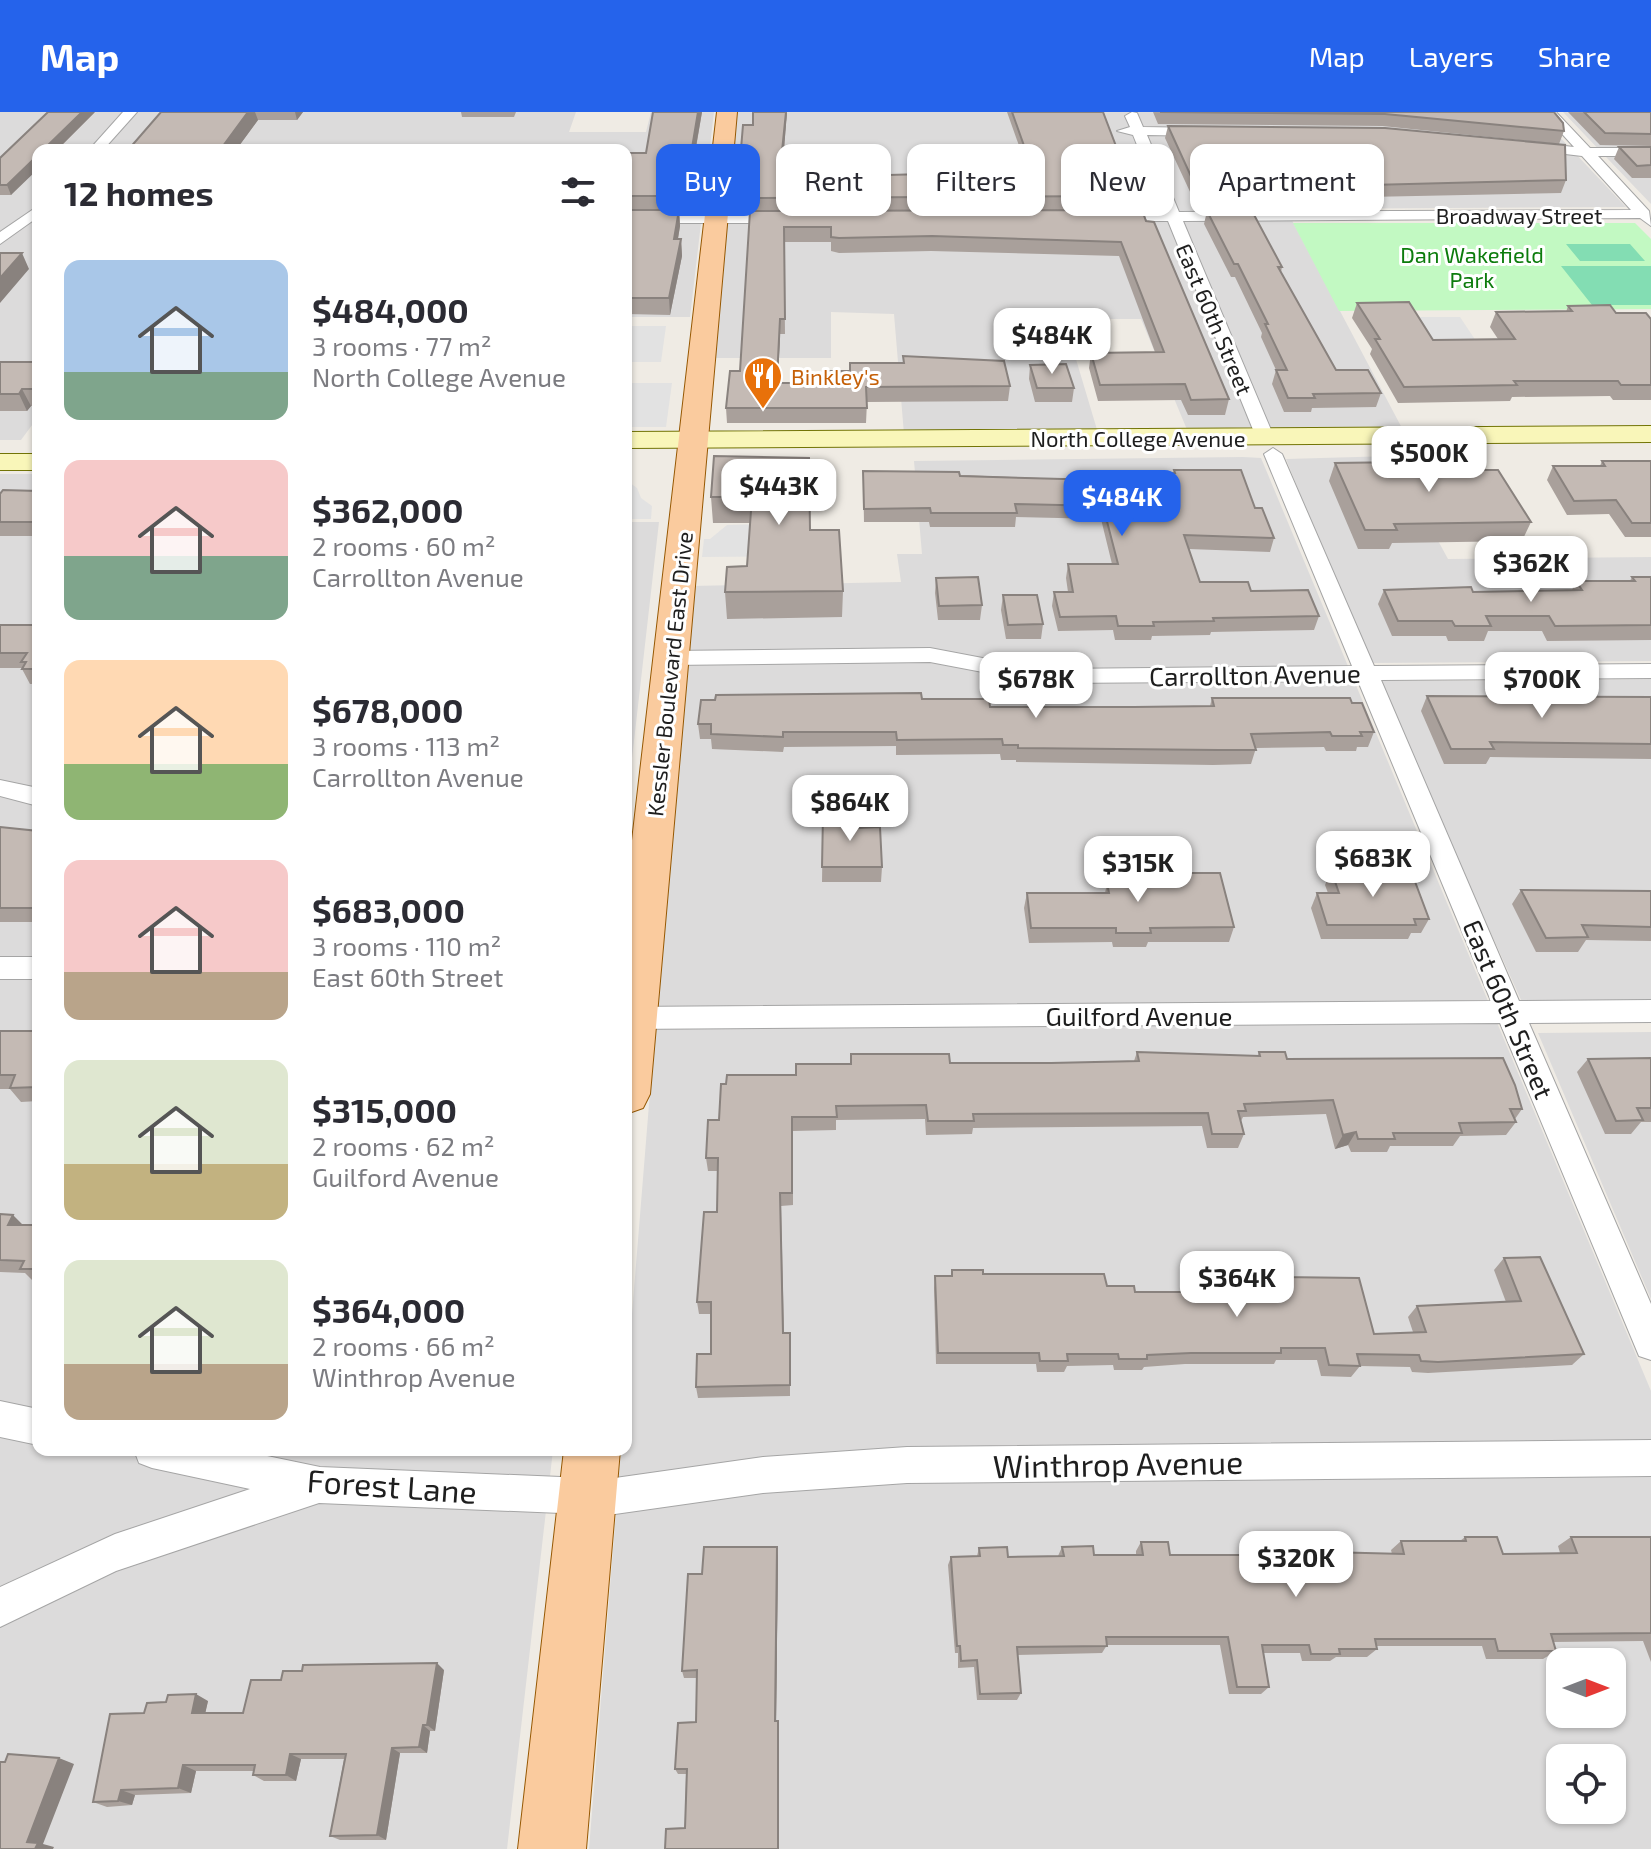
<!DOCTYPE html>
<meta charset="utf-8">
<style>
:root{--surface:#fff;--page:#f2f2f3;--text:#2b2b33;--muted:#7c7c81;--accent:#2563eb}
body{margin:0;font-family:"Exo 2",sans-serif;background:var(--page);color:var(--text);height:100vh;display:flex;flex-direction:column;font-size:30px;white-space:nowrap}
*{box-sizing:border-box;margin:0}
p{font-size:26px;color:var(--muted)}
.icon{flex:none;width:44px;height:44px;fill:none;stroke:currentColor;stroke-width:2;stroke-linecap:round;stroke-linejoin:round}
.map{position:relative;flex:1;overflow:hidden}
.drawer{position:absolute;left:32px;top:32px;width:600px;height:1312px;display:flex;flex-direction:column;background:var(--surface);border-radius:16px;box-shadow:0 2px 6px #0004}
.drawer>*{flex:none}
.guide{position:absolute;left:656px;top:32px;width:760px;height:72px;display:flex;gap:16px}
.needle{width:52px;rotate:90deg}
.buttons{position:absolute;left:1546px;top:1536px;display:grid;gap:16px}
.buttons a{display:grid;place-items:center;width:80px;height:80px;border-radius:16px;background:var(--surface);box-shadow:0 2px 6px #0004;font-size:40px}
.price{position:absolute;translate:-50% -68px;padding:0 18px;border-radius:16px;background:#fff;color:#222;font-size:26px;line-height:52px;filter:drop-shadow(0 2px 4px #0008)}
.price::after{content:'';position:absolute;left:50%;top:48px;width:24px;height:18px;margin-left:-12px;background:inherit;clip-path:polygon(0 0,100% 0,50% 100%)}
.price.on{background:var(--accent);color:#fff}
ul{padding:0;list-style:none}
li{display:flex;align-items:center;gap:24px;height:200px;padding:0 32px}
li span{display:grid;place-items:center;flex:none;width:224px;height:160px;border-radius:16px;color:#555}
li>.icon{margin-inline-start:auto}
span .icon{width:96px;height:96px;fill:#fffc;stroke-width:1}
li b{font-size:34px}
h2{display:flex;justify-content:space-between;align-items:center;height:96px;padding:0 32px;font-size:34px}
.chip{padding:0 28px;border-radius:16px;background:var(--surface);box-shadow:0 2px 6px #0004;font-size:28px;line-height:72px}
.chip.on{background:var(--accent);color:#fff}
header{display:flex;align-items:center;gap:48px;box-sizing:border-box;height:112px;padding:0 40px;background:var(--accent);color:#fff}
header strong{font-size:38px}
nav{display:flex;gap:44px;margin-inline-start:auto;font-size:28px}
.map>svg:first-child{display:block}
.residential{fill:#dcdbdb;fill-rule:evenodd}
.park{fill:#c2f9c2}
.pitch{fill:#83ddb3}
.parking{fill:#e2e2e2}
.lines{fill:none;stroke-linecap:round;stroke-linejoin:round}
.minor-casing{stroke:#a5a5a5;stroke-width:2}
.secondary-casing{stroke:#727406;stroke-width:2}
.primary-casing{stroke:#965802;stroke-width:2}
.minor{fill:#fff;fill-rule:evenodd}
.secondary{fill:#f9f6b9;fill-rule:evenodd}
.primary{fill:#facb9e;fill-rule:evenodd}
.wall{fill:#a9a09b}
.shaded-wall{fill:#89827e}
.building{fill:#c4bab4;stroke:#89827e;stroke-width:2}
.labels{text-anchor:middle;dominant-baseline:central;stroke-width:6;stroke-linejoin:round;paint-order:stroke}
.far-street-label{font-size:22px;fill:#1e1e1e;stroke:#fff}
.far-park-label{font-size:22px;fill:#0d7c0d;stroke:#fff}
.far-food-label{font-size:22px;fill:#c56008;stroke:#fff;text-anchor:start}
.street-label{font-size:26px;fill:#1e1e1e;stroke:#fff}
.near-street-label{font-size:32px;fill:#1e1e1e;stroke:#fff}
</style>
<header>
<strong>Map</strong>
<nav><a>Map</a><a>Layers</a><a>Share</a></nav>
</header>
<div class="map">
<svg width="1651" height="1737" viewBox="0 0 1651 1737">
<rect width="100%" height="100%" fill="#efebe4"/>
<path class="residential" d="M0,0H576L569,20H646L651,0H714L690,205H626V38H38V305L21,328H0Z
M737,0H1536L1626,95L1286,97L1403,318L1188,320L1141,207H1064L1098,321L904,322L894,202L831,200V246H713Z
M1563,0H1651V92Z
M1392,344L1448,447L1651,445V549L1367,551L1286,347Z
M1243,345L1261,346L1651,1279V1737H589L621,1338H626V1276L691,474L901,470L897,442H922L914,349ZM1560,1550H1612V1602H1560ZM1560,1646H1612V1698H1560Z
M0,362H38V1338H553L507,1737H0Z
M626,410H659L626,699Z
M1651,567V889L1522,890L1377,569Z
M1651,920V1187L1538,921Z"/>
<path class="park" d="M1293,111H1635L1651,127V197L1339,199Z"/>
<path class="pitch" d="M1566,132H1630L1645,149H1580Z
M1561,154H1651V193H1592Z"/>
<path class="parking" d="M1404,205H1460L1478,232H1421Z
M626,214H666L661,250H626Z
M626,271H672L666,315H626Z
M626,368L637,376L641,386L652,394L651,407H626Z
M769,412L836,444L702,445L704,427H710L727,413Z"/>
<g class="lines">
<defs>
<path id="minor" d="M123,0H137L103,38H89Z
M1132,0L1137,1L1143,15L1203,16L1210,20L1203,24L1147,23L1179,100L1631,98L1582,44L1523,37V31L1528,30L1574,35L1542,0H1556L1590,36H1651V44H1598L1649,99L1651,114L1640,106L1183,109L1274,325L1265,331L1256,325L1168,109H1107L1100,105L1107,101L1164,100L1133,23L1117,19L1130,15L1125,4Z
M38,94V105L0,132V120Z
M626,103H785L792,107L785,111H626Z
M1273,336L1282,342L1374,554L1651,552V566L1381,568L1519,889L1651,888V910L1529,911L1651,1192V1248L1639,1244L1500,911L626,917V895L1491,889L1358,569L1057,571L1025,568L930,550L669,553L661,551L658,546L661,541L669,539L930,536L1025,554L1057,557L1352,554L1264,342Z
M0,668L38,676V694L0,684Z
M0,845H38V867H0Z
M0,1289L38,1297V1333L0,1325Z
M1651,1328V1364L907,1371L763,1381L608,1403L319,1391L116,1459L0,1515V1475L115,1422L250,1377L152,1356L139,1351L134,1338H239L320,1355L608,1367L763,1345L907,1335Z"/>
<path id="secondary" d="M1651,314V330L626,336V320Z
M0,342H38V358H0Z"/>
<path id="primary" d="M717,0H737L650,982L643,996L626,1002V780Z
M564,1338H620L586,1737H518Z"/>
</defs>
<use href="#minor" class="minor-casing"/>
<use href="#secondary" class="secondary-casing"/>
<use href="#primary" class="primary-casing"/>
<use href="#minor" class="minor"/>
<use href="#secondary" class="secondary"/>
<use href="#primary" class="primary"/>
</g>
<path class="wall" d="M95,0L57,38H38L11,83H0V46Z
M161,0H303L297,8H258L236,38H128Z
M461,0H516L514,5H462Z
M653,0H702L695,42H698L699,57L694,90H684L683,100H679L680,114L678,127H681L682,144L670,203L626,202V41H646Z
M753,0H787L783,49L851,64L1028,59L1007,0H1103L1135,84L1133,97L1142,98L1229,287L1225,303H1188L1181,288L1098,289L1089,256L1091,241L1155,240L1119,144L931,139L839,141L831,139V130H784L785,222H780L778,269L780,271H828L849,259L903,251V244L1010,274L1008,289L867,290L866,311H727L726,296L740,259L751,99V91H743L740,85V49L753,13Z
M1153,0H1554L1564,19L1559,32L1382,14L1158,12Z
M1568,0H1651V34L1600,33Z
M1168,14L1566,68L1561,81L1367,85L1364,82H1290L1289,86H1274L1273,90L1261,97H1198L1165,26Z
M1619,35H1651V66H1632L1614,47Z
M1207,99L1282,155L1281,160L1336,258L1381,281L1376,295L1312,296L1311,300H1284L1272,272L1276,258L1261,225L1262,221L1235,165H1231L1204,112Z
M1357,191L1433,228L1498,227L1490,215L1496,200H1566L1568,194L1651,207V288H1613L1610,284L1512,285L1510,289L1398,291L1370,242L1372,237L1352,206Z
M0,250H38V294H31L27,299H0Z
M1030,253L1074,276L1072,290H1035L1029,267Z
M714,344L810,418L843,479L842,505L727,507L725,480L747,454L750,411H713L711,385Z
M1602,349H1651V425H1625L1609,402L1567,403L1547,368L1553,354H1600Z
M1335,351L1485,358L1531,410L1522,429L1392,431L1389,437H1358L1329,369Z
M1174,358L1255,396L1274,426L1270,440L1189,437L1200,470L1251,479L1319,504L1314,518L1211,520L1210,523L1152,524L1151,528H1115L1113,518L1058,519L1052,494L1054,480H1068L1066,466L1068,452H1112L1101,407L1016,405L1015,415H930L929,410H864L863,359L1063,367H1133L1134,362L1174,361Z
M38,379V424H0V382Z
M1632,465H1651V528L1547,529L1542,519H1488L1484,529H1448L1446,524H1392L1378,492L1384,478L1473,480L1572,478L1576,469H1630Z
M936,466L982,493L980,508H938L935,481Z
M1003,483L1043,512L1041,527H1006L1001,498Z
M0,513H38V572H30L22,557V556H0Z
M1427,584L1651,585V647L1490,645L1486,652H1444L1421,599Z
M1212,586L1352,591L1374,620L1368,635H1357L1356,639H1326L1324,635L1256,636L1251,652L1213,653L1016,650V648H1001L1000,642L896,643V634L784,635L783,640L712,637L711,627H700L698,612L922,587L990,595H1134L1210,594Z
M823,703L858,716L882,755L881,770H822Z
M0,715L38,719V810H0Z
M1119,756L1158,761L1234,815L1229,830H1148L1146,835H1113L1112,830L1029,831L1024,796L1027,781H1105L1107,771H1116Z
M1331,758L1429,807L1421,821H1411L1408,827H1321L1311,796L1317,781H1328L1325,773Z
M1521,778L1651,779V829L1586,828L1578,840H1536L1512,792Z
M0,919H38V989L21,990L10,977H0Z
M1137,940L1258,944L1259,940L1287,947L1522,997L1515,1007L1516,1010L1506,1023L1460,1024L1453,1034H1390L1387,1040H1351L1348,1033L1335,1037L1326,1002L1243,1005L1241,1009L1244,1022L1238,1036H1207L1202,1014L973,1016L972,1022L926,1023L925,1007L836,1008V1018L793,1019V1093L781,1094L784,1221L790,1233V1284L698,1286L696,1275L711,1242V1202H699L697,1190L717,1100L718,1059H708L706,1046L719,1008L726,972L796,963L950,951H1051L1134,949Z
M1651,946V1010H1641L1631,1022H1605L1577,960L1588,947Z
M0,1102L23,1113H38V1169H33L25,1161L0,1160Z
M1504,1146L1584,1242L1572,1253L1428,1261L1412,1260L1410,1255L1360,1254L1351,1265L1321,1264L1317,1248H1276L1274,1252H1185L1144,1255L1142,1258H1114L1113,1253L1067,1254L1064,1260H1037L1036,1252H936L934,1176L935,1164H951L952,1158L1107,1174L1135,1180H1221L1218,1169L1225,1157L1250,1162L1281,1165L1374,1222L1413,1220L1408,1205L1417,1194L1506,1190L1494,1158Z
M1465,1425L1503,1442L1560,1441L1558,1434L1571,1425H1651V1550L1643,1529L1553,1530L1556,1539L1543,1547H1486L1482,1534H1377V1537L1367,1545H1336L1330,1549H1302L1300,1541H1263L1269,1575L1261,1582H1229L1220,1533H1107L1102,1541L1017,1543L1021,1581L1017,1588H977L974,1555L958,1556V1541H955L948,1453L951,1445L977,1444L979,1436L1008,1445L1058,1444L1062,1435L1094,1443H1136V1439L1141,1430L1170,1443H1280L1279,1437L1287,1428L1327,1440L1392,1442L1391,1438L1401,1429H1460Z
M778,1444L776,1609H778L779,1616L685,1716L686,1662H678L675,1657L696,1610L697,1566H684L682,1559L702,1462Z
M444,1558L435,1619H430L427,1641H400L386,1728H340L330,1724L344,1647H301L296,1669H264L253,1663L254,1659H196L191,1681L135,1683L132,1693L107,1695L93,1690L144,1601L166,1590L208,1589L205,1601H243L281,1568Z"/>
<path class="shaded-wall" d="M82,0H95L57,38H43Z
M248,0H255L258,8L236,38H220Z
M295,0H303L297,8Z
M698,0H702L692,57L691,42Z
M786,0H787L782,62L781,49Z
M698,42L699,57L694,90L693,74Z
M38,43V57L11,83L7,73Z
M683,74L684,90L683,100L681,84Z
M1276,77L1273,90L1261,97L1264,84Z
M679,98L680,114L675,144L674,127Z
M681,127L682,144L670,203L669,186Z
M22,141L29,157L0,191V166Z
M780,207V222L777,283V267Z
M22,277L31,294L27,299L19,282Z
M1356,1020L1348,1033L1335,1037L1343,1023Z
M13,1103L25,1115L8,1113Z
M777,1435L778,1444L776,1616L775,1609Z
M437,1551L444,1558L435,1619L427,1613Z
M196,1582L208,1589L204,1607L192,1601Z
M778,1609L779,1616V1737H778Z
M423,1613L430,1619L427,1641L419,1635Z
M392,1636L400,1641L386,1728L377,1723Z
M290,1642L301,1647L296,1669L286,1663Z
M59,1646L74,1652L43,1732L54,1735L53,1737H35L27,1730Z
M183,1653L196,1659L191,1681L178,1676Z
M121,1678L135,1683L132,1693L118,1689Z"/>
<path class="building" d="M48,0H82L43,38H38V43L7,73H0V46Z
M161,0H248L220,38H128Z
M653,0H698L691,42H698L693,74H683L681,84H626V41H646Z
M753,0H786L781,49H848L851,64L1033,59L1012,0H1103L1135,84L751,86V78L743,79L740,72V49L743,13H753Z
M1160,0H1554L1563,11L1564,19L1385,2Z
M1584,0H1651V22L1605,21Z
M1168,14L1385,16L1565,33L1566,68L1370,73L1368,69L1291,70L1293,73H1274L1276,77L1264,84H1200Z
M1619,35H1651V53L1637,54Z
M626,98H679L674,127H681L669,186H626Z
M1142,98L1146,109L1154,110L1229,287L1191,288L1185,272L1100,273L1091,241L1164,240L1121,130L932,124L839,126L831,125V115H784L785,207H780L777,267L780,271H828V259H850V251H904L903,244L1004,249L1010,274L866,275L867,296H726L730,259H740L750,99Z
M1207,99H1252L1282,155H1278L1336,258H1368L1381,281L1313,282L1315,286H1288L1276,258H1287L1265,212H1268L1238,152H1234Z
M0,141H22L0,166Z
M1409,190L1433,228L1515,227L1496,200L1572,199L1568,194L1610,193L1616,201H1646L1651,207V273H1621L1618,269H1514L1517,273L1404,275L1375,227H1380L1357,191Z
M0,250H38V277H22L19,282H0Z
M1066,252L1074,276H1037L1030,253Z
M714,344L809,346L810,418H839L843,479L725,480L727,455L747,454L752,385H711Z
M1479,349L1485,358H1498L1531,410L1394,412L1397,418H1365L1335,351Z
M1602,349H1651V411H1632L1616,388L1574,389L1553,354H1605Z
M1174,358H1241L1255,396H1262L1274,426L1184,423L1200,470H1248L1251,479L1308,478L1319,504L1213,506L1214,509L1153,510L1154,514H1118L1116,504L1060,505L1054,480H1073L1068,452H1118L1103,394L1015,392L1017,401H931L930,396L864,397L863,359L959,360L960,364L1063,367H1136L1134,362L1175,361Z
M3,378L38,379V410H0V382Z
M978,465L982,493L939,494L936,466Z
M1632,465H1651V513L1555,514L1549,504H1486L1491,514H1455L1452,509H1398L1384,478L1471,475L1473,480L1582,478L1576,469H1635Z
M1003,483H1037L1043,512L1008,513Z
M0,513H38V557H22L26,550H21L27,541H0Z
M921,581L922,587H989L990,595H1134L1214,594L1212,586H1350L1352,591H1362L1374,620H1360L1362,624H1332L1330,620L1251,622L1256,638H1218L1018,636V633H1003L1002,627L897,628L896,620H783V625L711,622V612H698L701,588H715L716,583Z
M1427,584L1651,585V632L1490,630L1494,637H1451Z
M823,703H858V716L880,715L882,755H822Z
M0,715L38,719V796H0Z
M1119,756H1157L1158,761H1220L1234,815L1150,816L1151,821H1116V816H1031L1027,781H1109L1107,771H1122Z
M1331,758L1407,760L1410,767H1414L1429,807H1414L1416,813H1327L1317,781H1339Z
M1521,778L1651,779V815L1582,813L1588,825L1546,826Z
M0,919H38V975L10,976L15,963H0Z
M1137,940L1260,944L1259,940H1285L1287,947L1503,946L1515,973L1522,997H1510L1516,1010L1459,1011L1462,1021H1393L1395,1027H1358L1356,1020L1343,1023L1333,988L1244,992L1246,999H1238L1244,1022H1212L1208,1001L973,1002L974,1009H928L926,993L836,994L837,1005H792V1081H780L783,1221H790V1273L696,1275L697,1242H711V1190H697L704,1100H717L718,1046H706L708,1008H719L721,972H726L727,963H796V952H851V942H949L950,951H1051L1139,949Z
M1651,946V996H1637L1643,1008L1616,1009L1588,947Z
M0,1102L13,1103L8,1113H38V1157H20L24,1149L0,1148Z
M1540,1145L1584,1242L1438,1250L1421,1249L1419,1243L1357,1242L1360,1254L1329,1253L1325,1236H1281V1241H1191L1147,1243V1247H1119L1118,1242H1067L1068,1249H1040L1039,1241H938L935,1164H952V1158H983V1162H1104L1107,1174H1134L1135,1180H1229L1225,1157H1249L1250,1162H1281V1165L1359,1166L1374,1222L1426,1220L1417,1194L1521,1189L1504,1146Z
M1465,1425H1497L1503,1442L1577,1441L1571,1425H1651V1521L1551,1522L1556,1539H1498L1495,1527H1375L1377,1537H1339L1340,1542H1311L1309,1533H1262L1269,1575H1237L1228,1525H1106L1107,1534L1017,1535L1021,1581L980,1582L977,1548L961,1549L960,1534H957L951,1445L980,1444L979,1436L1007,1435L1008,1445L1064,1444L1062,1435L1093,1434L1094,1443H1143L1141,1430H1168L1170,1443H1291L1287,1428H1324L1327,1440L1404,1442L1401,1429H1466Z
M704,1435H777L775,1609H778V1737H665L666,1717L685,1716L687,1657H675L678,1611L696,1610L697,1558L682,1559L688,1462H702Z
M437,1551L427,1613H423L419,1635L392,1636L377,1723L330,1724L346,1642H290L286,1663H253L255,1653H183L178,1676L121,1678L118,1689L93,1690L110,1602L144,1601L147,1591L166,1590L168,1583L196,1582L192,1601H243L251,1568H281L283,1559H302L303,1553Z
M8,1642L59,1646L27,1730L38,1731L35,1737H0V1650H5Z"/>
<defs>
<symbol id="restaurant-pin" viewBox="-11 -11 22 30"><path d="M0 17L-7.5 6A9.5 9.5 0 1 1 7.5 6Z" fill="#e8710a" stroke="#fff"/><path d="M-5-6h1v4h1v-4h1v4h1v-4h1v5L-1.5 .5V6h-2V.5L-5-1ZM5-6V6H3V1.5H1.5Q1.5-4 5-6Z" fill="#fff"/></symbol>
</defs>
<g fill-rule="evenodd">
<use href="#restaurant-pin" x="741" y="242" width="44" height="60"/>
</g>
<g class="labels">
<g class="far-street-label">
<text x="1519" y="103">Broadway Street</text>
<text transform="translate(1215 207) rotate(67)">East 60th Street</text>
<text x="1138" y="326">North College Avenue</text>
<text transform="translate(669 562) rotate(-84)">Kessler Boulevard East Drive</text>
</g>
<g class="far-park-label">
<text x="1472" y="142">Dan Wakefield<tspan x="1472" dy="25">Park</tspan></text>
</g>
<g class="far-food-label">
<text x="791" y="264">Binkley's</text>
</g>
<g class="street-label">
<text transform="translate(1255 562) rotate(-1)">Carrollton Avenue</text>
<text transform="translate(1509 897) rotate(67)">East 60th Street</text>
<text x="1139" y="903">Guilford Avenue</text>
</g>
<g class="near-street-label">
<text transform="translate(1118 1351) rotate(-1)">Winthrop Avenue</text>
<text transform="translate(392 1373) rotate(4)">Forest Lane</text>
</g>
</g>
</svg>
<div class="buttons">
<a><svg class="needle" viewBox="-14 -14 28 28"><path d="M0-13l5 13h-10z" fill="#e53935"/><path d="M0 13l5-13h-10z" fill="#7c7c81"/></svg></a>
<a><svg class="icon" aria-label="locate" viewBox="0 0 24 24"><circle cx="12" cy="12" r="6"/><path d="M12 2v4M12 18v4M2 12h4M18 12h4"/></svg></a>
</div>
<b class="price" style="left:1052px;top:264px">$484K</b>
<b class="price" style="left:1429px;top:382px">$500K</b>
<b class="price" style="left:779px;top:415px">$443K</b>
<b class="price on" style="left:1122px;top:426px">$484K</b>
<b class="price" style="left:1531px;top:492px">$362K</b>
<b class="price" style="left:1036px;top:608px">$678K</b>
<b class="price" style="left:1542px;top:608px">$700K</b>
<b class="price" style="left:850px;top:731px">$864K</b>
<b class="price" style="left:1373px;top:787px">$683K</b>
<b class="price" style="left:1138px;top:792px">$315K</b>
<b class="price" style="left:1237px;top:1207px">$364K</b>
<b class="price" style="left:1296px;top:1487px">$320K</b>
<div class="guide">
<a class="chip on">Buy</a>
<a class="chip">Rent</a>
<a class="chip">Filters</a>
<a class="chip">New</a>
<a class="chip">Apartment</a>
</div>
<section class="drawer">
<h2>12 homes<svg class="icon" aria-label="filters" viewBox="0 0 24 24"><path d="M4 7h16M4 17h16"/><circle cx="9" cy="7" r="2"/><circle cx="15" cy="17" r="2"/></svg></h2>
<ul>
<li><span style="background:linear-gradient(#a9c7e8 70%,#7fa58c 0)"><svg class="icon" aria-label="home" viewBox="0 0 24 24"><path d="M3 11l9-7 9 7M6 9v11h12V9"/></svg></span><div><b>$484,000</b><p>3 rooms · 77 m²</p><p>North College Avenue</p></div></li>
<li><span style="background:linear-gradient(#f6c9c9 60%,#7fa58c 0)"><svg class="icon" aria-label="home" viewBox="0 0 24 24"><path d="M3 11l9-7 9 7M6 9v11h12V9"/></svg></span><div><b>$362,000</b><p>2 rooms · 60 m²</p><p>Carrollton Avenue</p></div></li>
<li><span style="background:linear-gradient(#ffd9b3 65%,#8fb573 0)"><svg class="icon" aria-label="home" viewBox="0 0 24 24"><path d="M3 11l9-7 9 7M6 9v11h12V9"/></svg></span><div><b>$678,000</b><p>3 rooms · 113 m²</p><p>Carrollton Avenue</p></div></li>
<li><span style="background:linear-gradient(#f6c9c9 70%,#b9a48a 0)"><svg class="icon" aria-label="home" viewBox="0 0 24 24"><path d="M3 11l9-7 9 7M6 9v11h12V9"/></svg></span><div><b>$683,000</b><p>3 rooms · 110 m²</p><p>East 60th Street</p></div></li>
<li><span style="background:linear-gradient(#dfe7d0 65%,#c2b280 0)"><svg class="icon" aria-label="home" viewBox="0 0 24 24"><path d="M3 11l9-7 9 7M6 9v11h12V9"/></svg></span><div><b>$315,000</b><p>2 rooms · 62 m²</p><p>Guilford Avenue</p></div></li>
<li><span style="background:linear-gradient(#dfe7d0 65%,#b9a48a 0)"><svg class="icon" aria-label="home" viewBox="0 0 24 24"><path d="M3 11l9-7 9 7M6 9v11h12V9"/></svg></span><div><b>$364,000</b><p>2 rooms · 66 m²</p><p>Winthrop Avenue</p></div></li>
</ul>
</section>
</div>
